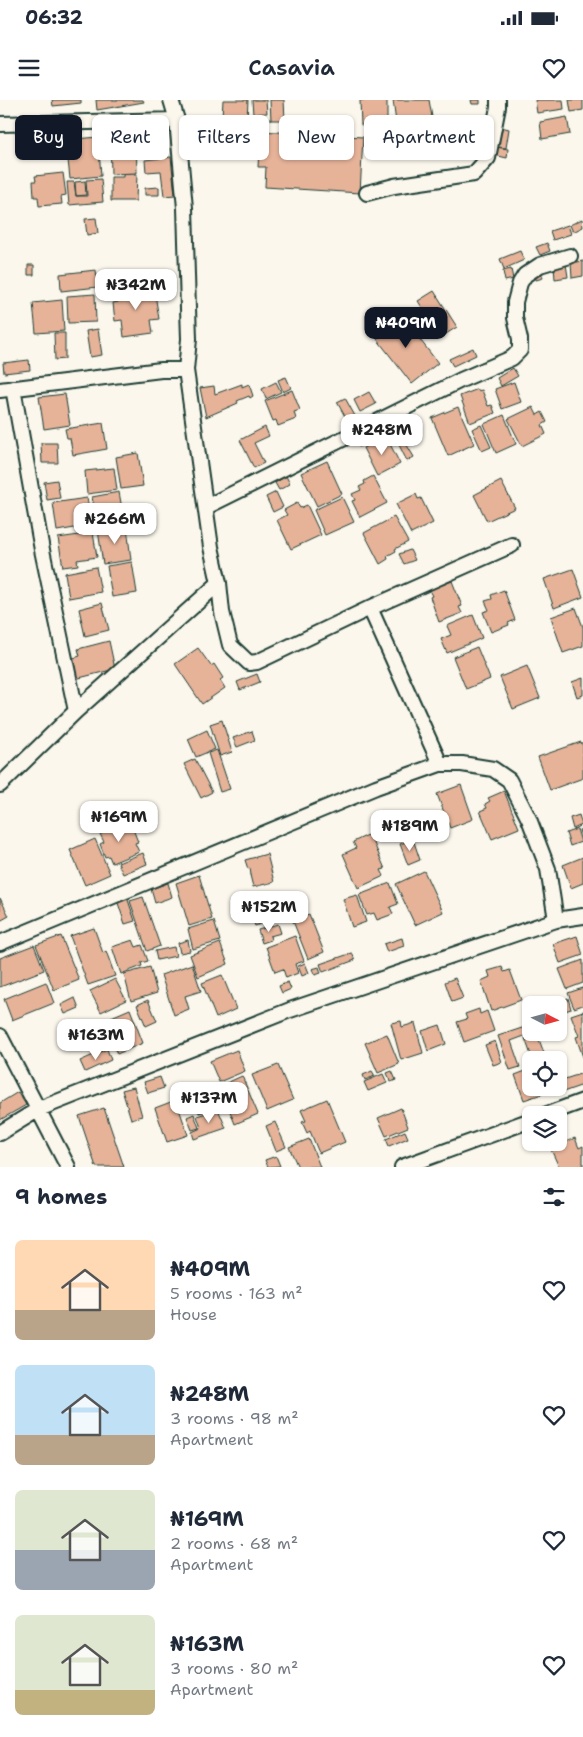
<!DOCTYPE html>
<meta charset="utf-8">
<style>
:root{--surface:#fff;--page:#f2f2f3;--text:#1f2937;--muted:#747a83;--accent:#111827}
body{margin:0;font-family:"Shantell Sans",sans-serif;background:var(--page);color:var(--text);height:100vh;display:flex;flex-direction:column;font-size:19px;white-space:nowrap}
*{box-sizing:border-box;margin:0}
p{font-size:16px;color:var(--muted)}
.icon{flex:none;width:28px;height:28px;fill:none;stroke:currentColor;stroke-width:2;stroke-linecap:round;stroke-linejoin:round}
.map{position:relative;height:1067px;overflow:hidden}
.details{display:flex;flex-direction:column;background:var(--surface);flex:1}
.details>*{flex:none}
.banner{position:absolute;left:15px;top:15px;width:554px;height:45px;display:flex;gap:10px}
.needle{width:32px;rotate:96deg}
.tools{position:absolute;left:522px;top:896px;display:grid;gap:10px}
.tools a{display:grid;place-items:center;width:45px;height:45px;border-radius:8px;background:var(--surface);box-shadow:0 1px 4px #0004;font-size:25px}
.price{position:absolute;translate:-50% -42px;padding:0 11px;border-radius:10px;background:#fff;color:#222;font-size:16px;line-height:32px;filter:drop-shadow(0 1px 2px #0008)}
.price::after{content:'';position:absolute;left:50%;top:30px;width:15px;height:11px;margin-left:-8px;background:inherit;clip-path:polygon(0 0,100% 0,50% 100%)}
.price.on{background:var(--accent);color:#fff}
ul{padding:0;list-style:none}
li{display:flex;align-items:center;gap:15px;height:125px;padding:0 15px}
li span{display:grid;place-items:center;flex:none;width:140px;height:100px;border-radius:8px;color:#555}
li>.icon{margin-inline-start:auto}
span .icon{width:60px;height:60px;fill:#fffc;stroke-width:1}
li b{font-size:21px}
h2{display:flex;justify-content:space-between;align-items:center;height:60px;padding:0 15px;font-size:21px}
.chip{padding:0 18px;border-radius:8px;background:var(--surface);box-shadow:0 1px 4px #0004;font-size:18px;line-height:45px}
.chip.on{background:var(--accent);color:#fff}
.status{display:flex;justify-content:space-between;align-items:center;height:35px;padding:0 25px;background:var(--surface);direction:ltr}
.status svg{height:14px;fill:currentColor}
header{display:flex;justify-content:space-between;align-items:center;height:65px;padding:0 15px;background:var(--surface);font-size:22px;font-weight:600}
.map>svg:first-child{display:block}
.building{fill:#e6b399;stroke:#1f3d34}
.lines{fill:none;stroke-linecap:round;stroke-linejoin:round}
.minor-casing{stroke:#1f3d34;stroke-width:18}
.minor{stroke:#fbf7ec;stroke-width:14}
</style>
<div class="status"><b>06:32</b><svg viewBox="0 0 49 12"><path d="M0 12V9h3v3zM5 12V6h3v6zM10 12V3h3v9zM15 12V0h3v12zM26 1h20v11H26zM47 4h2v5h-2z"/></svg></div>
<header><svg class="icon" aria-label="menu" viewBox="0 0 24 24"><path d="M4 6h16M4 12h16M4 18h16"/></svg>Casavia<svg class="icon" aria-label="heart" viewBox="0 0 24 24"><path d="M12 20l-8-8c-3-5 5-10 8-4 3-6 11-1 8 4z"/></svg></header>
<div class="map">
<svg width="583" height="1067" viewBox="0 0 583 1067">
<rect width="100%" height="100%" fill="#fbf7ec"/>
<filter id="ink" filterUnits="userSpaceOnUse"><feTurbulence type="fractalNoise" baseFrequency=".02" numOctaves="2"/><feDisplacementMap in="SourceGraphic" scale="10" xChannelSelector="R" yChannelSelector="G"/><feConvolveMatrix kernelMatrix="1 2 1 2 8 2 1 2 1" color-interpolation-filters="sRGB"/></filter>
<g filter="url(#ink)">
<path class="building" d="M52,0H81V3L53,6Z
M96,0H143L144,2L97,10Z
M223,0H248L247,19L222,17Z
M252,0H266L267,13L253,14Z
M270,0H284L285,20H271Z
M360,0H387V24L361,25Z
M393,0H429L432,17L425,18L426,26L397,30Z
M471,0H480V4H472Z
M535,0H563L564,9L537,13Z
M569,0H583V10L571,12Z
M567,17L570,34L542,39L540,22Z
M447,25H474V31H447Z
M501,27L509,29L506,48L498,47Z
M126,28H135V37L127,38Z
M260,31L363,37L360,93L265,87L266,67H258Z
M110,36H122V40H136L137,73L111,74Z
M98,37L101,76L70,79L66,40Z
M496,47L508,49L507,58L494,55Z
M171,57L175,95L164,96L161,71L146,72L145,60Z
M63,73L66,95L61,96L62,104L39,106L38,97H34L33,81H36L35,76Z
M123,74H137L136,101H111V77H123Z
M101,79L103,102L69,105L67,82H74L76,96H87L86,80Z
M85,81L86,95L76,96L75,82Z
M159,87V95H145V88Z
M96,118L98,133L87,135L85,119Z
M582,119L583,127L573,132L570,125Z
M568,125L571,134L553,140L550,131Z
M547,143L550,151L540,155L536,147Z
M520,151L524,160L504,169L500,159Z
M583,161V176L572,178L571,163Z
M566,164L568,177L555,179L554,166Z
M28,165H34V175H28Z
M511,169L513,179L505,181L503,171Z
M96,170L98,187L61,191L60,174Z
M541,172L543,178L536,180L535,173Z
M147,187L148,195L155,194L159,219L151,220L153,233L124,237L122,220L115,221L113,203L118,202L117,191Z
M434,191L457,227L441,237L418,201Z
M95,194L96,222L68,223L67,196Z
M62,200L64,231L36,233L33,203Z
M395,213L401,220L404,219L438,263L412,284L377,239L388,231L382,224Z
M98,229L102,255L90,257L86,231Z
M54,233H65V259L55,260Z
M473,248L476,255L453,266L449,259Z
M29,260L30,270L4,273L3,263Z
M513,268L518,276L501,286L497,278Z
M286,277L291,288L283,292L278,280Z
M276,282L281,292L266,299L262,289Z
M514,282L521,302L502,309L495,289Z
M242,284V287L249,284L253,296L250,298L249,296L237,301L238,303L206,317L200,288L214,286L215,294Z
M478,289V291L482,290L488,306L492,305L495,313L470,323L460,296Z
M292,290L300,310L294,312L296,319L278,326L276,320L273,321L265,301Z
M369,292L376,304L360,312L354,300Z
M65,294L70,325L44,329L39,297Z
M345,298L355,316L347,320L337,302Z
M458,307L474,344L448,356L432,318Z
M533,307L537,315L542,312L547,322L542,325L546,334L522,346L508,319Z
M504,315L516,344L496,353L484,324Z
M103,323L107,349L73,355L70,338H67L65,329Z
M481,325L491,347L482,351L472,329Z
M382,326L385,334L378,336L375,329Z
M265,327L269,336L254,343L264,363L254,368L240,340Z
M386,336L400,364L377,376L363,348Z
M364,337L367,343L359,347L356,341Z
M405,342L414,357L407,361L399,345Z
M41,343H57L58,363H42Z
M138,353L143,386L121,389L116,357Z
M327,361L342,394L317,406L301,373Z
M114,368L117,390L87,394L85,371Z
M286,376L290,384L279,390L275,383Z
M373,376L387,403L360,417L352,401L355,400L352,394L361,390L359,387L365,384L364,381Z
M57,380L60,398L47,400L44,382Z
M501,381L515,408L487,421L474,395Z
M119,392L125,425L98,429L92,397Z
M276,392L283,407L273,412L266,397Z
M416,394L418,399L421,398L433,423L411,434L396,404Z
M342,397L354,422L325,435L314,410Z
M87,398L92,425L57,431L53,403Z
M297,403L300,408L307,405L321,435L291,449L277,420L287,415L284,410Z
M394,417L408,442L395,449L396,451L387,456L388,459L380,464L364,433Z
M127,427L131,460L103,464L98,430Z
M93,433L97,457L77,460L78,465L63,467L58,438Z
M410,450L415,460L404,464L399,454Z
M132,462L137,493L112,497L107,466Z
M96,467L101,492L69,498L65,473Z
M573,469L583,497L554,508L544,479Z
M452,481L462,506L459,507L462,513L439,522L430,497L432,496L429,490Z
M504,490L515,520L508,523L509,525L491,532L483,512L489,510L485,501L492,499L491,495Z
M102,503L109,530L85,536L79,509Z
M576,508L583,527V546L563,553L551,517Z
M473,515L482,538L447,553L441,539L451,535L447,526Z
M109,541L115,569L75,579L70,559L80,556L78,549Z
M477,547L490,579L466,589L453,557Z
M198,548L211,566L214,564L223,578L220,580L225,588L202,604L175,564Z
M527,566L540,598L513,609L500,577Z
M257,574L260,582L240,590L237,582Z
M583,578V595L577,597L572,582Z
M222,620L232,652L220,656L210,624Z
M207,630L215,649L196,657L188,639Z
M252,631L255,640L237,647L233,638Z
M581,642L583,646V678L550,690L538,657Z
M217,650L230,689L220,692L208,653Z
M195,659L212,692L201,698L184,664Z
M461,685L473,719L450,728L437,694Z
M504,691L519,728L492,739L480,711L487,708L485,704L490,701L488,698Z
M403,713L408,735L381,742L375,720Z
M579,715L582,725L573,729L570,718Z
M127,723L129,730L133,729L138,742L135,743L139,752L112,763L109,756L105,757L100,744L104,742L100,734Z
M577,729L581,742L570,746L566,733Z
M583,729V742L579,730Z
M370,734L385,769L381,770L384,776L358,788L343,754L356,748L353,742Z
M95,739L110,774L85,785L70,750Z
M413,739L420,760L408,765L400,744Z
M143,753L147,764L123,774L118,763Z
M267,754L274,782L253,787L250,775H251L250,768L248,769L245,760Z
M583,757V783L571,788L563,765Z
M424,771L443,812L415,825L396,784Z
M199,775L212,819L189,826L176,783Z
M168,783L172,797L155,803L151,789Z
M390,783L398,804L390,807L393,814L377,820L374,813L367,815L359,795Z
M280,793L287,814L255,826L247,804Z
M357,795L366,822L352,827L343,799Z
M127,797L135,821L125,824L117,800Z
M143,797L160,846L147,851L130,801Z
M0,798L9,816L0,821Z
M309,814L324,852L308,859L293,821Z
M214,821L220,841L193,849L188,829Z
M278,824L281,833L270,836L271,840L262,843L258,830Z
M94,828L103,853L106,851L115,876L88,885L70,836Z
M61,836L79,880L54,890L36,845Z
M295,836L304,861L295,864L298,873L286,878L283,869L275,872L266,847Z
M577,836L583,855L560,863L553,844Z
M402,838L404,846L387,852L384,844Z
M133,840L136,847L142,845L148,861L141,863L142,866L121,874L112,847Z
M188,840L190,851L180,853L178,843Z
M220,843L228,864L198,877L190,855Z
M34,845L44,870L0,887V858Z
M174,847L176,856L157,860L155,851Z
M352,853L355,860L323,872L320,864Z
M583,860V883L567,889L559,869Z
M305,863L309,873L302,876L298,866Z
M192,864L201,891L185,896L189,909L174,915L161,875Z
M150,867L157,893L131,901L124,874Z
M319,867L321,873L315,875L312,869Z
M502,867L504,872L510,870L521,900L491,911L481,881L490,877L488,871Z
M222,875L236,909L216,918L202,883Z
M455,878L463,898L452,902L445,882Z
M115,879L126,900L101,912L90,891Z
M46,882L54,903L12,920L4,899Z
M288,882L291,889L282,893L279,886Z
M583,888V905L574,908L568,893Z
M75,898L79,908L65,914L61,905Z
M568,898L571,909L562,912L558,901Z
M148,900L157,921L146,926L137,905Z
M130,909L143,943L117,954L113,944L108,946L103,934L107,932L102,921Z
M479,909L480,914L487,911L494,931L464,942L457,922L467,919L465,914Z
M583,911V957L576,937L579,936L571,915Z
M401,921L402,927L415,923L423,953L401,960L391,923Z
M76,923L83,940L73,944L66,928Z
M440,925L446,944L428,951L422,931Z
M525,927L527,935L511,941L520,967L510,970L498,936Z
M387,934L399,964L378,973L365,943Z
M537,934L544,953L532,958L525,938Z
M495,941L502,962L493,965L485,945Z
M107,949L111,960L85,972L80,961Z
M237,950L245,971L219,982L210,961Z
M531,960V966L527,968L526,962Z
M278,965L293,1000L267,1011L252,975Z
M531,969V988H550L551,991L524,1000L515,975Z
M372,971L375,976L365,980L363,975Z
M392,971L396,980L391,982L387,973Z
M583,973V985L563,992L559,981Z
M383,974L387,983L368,991L364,982Z
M242,976L258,1014L235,1024L220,986Z
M160,977L164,988L148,993L144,982Z
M134,987L142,1016L131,1019L122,990Z
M199,988L202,995L183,1002L181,994Z
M18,992L26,1005L0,1020V1003Z
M212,994L216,1002L208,1006L205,998Z
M200,998L205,1011L199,1013L195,1000Z
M327,999L345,1042L319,1053L310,1031L307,1033L302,1022L306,1021L301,1010Z
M176,1000L188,1035L167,1042L155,1008Z
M104,1008L124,1067H96L79,1016Z
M401,1008L408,1027L386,1036L378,1018Z
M218,1009L226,1028L194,1039L192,1032L201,1028L197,1016Z
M194,1014L199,1028L192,1030L187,1017Z
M275,1022L286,1047L276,1051L266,1026Z
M405,1031L408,1038L389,1046L386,1039Z
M559,1038L561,1044L575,1038L579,1048L583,1046V1065L579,1067H559L548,1043L559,1042Z
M309,1039L320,1067H298L289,1047Z
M276,1056L280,1066L268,1067L265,1060Z"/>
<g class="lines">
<defs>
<path id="minor" d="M171,0L177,20L185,108L188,208L189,239L186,270L211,447L219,483L222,512L230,545L249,563L257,562L370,508L512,445
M0,24L177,20
M367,93L394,86L474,74L488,58L498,7V0
M13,288L42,450L76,611
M0,290L161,270H186
M206,407L461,280L512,258L520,250V239L515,218V202L520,183L525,175L540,165L570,156
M370,508L440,664
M0,685L76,611L219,483
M0,843L376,687L440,664H462L493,669L509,680L529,719L548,769L556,820
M0,936L68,1067
M545,1015L583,1001
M0,1033L39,1009L290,910L556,820L583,816
M402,1067L531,1020"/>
</defs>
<use href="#minor" class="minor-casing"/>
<use href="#minor" class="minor"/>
</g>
</g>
</svg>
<div class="tools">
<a><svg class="needle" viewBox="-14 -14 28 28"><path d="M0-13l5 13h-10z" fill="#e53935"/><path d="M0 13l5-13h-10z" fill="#747a83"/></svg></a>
<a><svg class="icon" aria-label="locate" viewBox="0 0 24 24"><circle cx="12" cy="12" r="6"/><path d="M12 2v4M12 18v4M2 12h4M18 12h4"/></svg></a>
<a><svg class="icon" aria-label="layers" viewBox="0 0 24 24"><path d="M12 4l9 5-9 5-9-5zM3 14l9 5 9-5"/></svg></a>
</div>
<b class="price" style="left:136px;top:211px">₦342M</b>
<b class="price on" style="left:406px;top:249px">₦409M</b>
<b class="price" style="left:382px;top:356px">₦248M</b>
<b class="price" style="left:115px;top:445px">₦266M</b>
<b class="price" style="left:119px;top:743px">₦169M</b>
<b class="price" style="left:410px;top:752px">₦189M</b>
<b class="price" style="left:269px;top:833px">₦152M</b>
<b class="price" style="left:96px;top:961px">₦163M</b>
<b class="price" style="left:209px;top:1024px">₦137M</b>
<div class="banner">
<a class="chip on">Buy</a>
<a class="chip">Rent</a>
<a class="chip">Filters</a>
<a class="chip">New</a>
<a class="chip">Apartment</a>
</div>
</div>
<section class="details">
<h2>9 homes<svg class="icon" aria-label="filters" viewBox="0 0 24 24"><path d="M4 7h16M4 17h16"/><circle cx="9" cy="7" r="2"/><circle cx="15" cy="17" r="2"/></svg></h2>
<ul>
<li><span style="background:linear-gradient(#ffd9b3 70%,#b9a48a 0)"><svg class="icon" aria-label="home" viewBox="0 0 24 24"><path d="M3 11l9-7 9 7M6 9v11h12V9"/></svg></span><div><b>₦409M</b><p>5 rooms · 163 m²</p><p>House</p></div><svg class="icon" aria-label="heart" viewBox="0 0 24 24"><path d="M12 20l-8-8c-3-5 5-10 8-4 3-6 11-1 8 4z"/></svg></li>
<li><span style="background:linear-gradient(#bfe0f5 70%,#b9a48a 0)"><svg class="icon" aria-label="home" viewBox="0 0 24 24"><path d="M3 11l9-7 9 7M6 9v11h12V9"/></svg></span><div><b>₦248M</b><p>3 rooms · 98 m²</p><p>Apartment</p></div><svg class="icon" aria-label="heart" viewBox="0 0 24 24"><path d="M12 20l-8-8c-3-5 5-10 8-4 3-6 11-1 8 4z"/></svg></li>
<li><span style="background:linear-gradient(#dfe7d0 60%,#9aa5b1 0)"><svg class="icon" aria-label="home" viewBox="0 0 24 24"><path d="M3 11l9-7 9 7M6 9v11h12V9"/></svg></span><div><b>₦169M</b><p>2 rooms · 68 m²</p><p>Apartment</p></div><svg class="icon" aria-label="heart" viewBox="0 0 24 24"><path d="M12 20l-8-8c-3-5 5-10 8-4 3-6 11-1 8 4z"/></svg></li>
<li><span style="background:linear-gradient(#dfe7d0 75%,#c2b280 0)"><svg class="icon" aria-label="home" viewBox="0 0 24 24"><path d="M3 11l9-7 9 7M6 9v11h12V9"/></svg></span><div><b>₦163M</b><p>3 rooms · 80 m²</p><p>Apartment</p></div><svg class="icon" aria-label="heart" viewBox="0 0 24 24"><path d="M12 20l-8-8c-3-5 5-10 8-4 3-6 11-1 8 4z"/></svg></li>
</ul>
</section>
